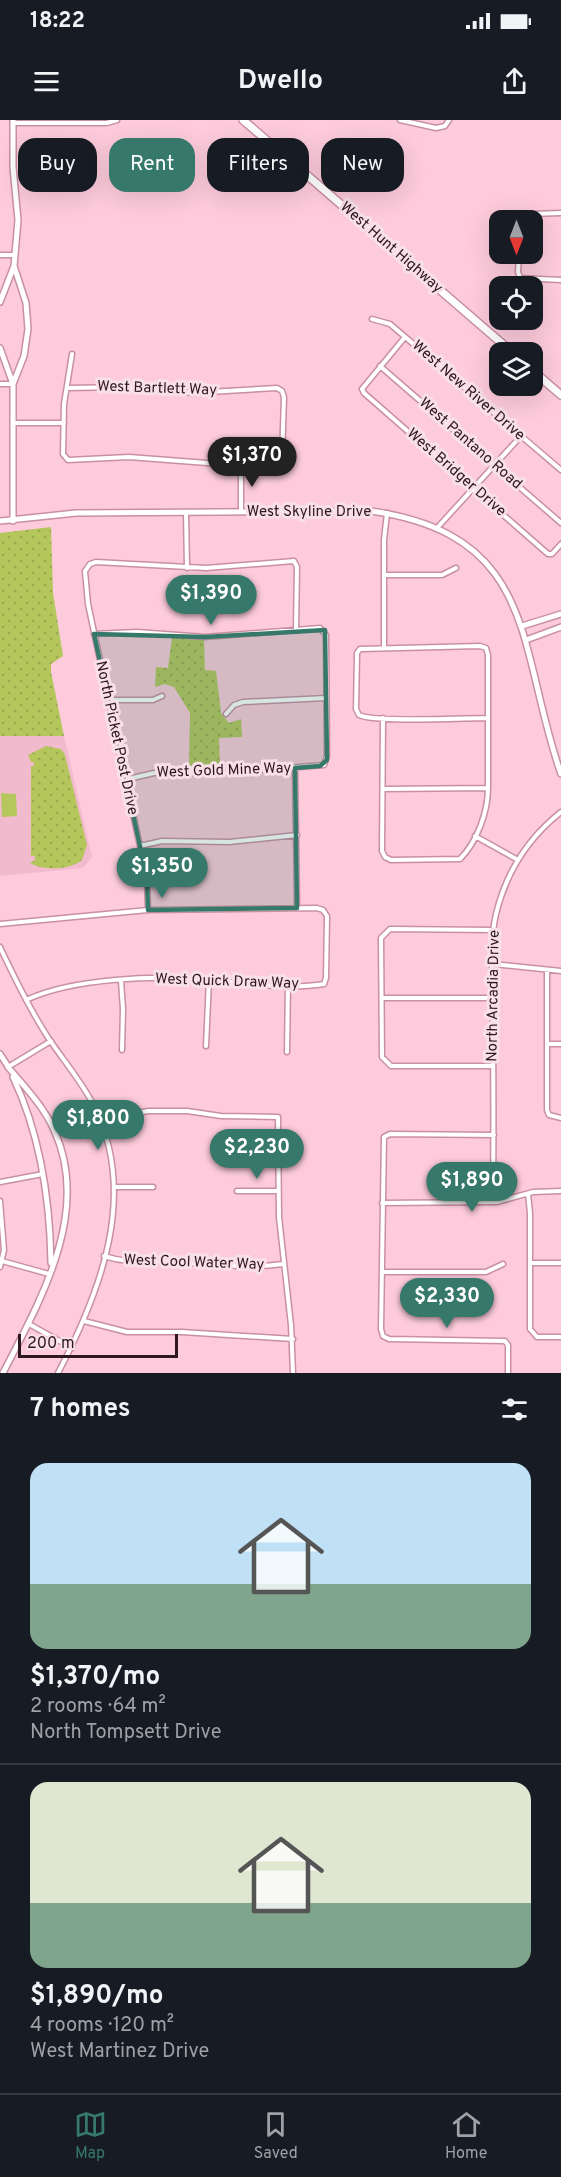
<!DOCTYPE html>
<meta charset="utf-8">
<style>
:root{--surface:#171b24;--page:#242831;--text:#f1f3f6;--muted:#9ea1a6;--line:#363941;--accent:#36796a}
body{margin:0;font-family:Overpass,sans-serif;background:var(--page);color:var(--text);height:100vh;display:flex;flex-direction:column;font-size:22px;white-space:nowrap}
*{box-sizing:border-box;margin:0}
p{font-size:20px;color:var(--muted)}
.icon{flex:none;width:33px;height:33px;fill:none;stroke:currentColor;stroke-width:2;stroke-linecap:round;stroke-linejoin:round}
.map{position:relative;height:1253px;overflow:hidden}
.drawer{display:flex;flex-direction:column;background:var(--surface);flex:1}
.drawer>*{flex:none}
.top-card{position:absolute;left:18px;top:18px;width:525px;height:54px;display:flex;gap:12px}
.needle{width:39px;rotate:180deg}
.buttons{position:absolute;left:489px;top:90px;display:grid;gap:12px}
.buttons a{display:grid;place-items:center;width:54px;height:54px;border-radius:12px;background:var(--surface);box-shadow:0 6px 24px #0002;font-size:30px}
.scale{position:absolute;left:18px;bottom:15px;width:160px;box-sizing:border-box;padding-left:6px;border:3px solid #2e1820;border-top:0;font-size:16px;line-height:21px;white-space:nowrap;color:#2e1820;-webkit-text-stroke:4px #f9e0e8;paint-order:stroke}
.price{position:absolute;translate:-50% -51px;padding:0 14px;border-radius:21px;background:var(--accent);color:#fff;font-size:20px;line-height:39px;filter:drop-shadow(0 2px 3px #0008)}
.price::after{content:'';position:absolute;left:50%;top:36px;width:18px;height:14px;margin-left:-9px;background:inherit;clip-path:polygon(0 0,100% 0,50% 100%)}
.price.current{background:#222;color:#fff}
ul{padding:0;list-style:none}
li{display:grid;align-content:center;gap:12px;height:318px;padding:0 30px}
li+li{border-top:2px solid var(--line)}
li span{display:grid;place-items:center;height:186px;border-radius:18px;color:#555}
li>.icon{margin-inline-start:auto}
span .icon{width:108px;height:108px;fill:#fffc;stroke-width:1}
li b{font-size:26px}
h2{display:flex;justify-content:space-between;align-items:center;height:72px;padding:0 30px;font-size:26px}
.pill{padding:0 21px;border-radius:18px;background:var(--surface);box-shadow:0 6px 24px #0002;font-size:21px;line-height:54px}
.pill.current{background:var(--accent);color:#fff}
.status{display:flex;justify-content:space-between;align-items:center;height:42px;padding:0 30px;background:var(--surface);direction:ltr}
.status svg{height:16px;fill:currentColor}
header{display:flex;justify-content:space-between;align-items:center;height:78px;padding:0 30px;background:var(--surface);font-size:27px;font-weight:700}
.tabs{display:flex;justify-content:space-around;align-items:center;height:84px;border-top:2px solid var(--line);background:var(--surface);font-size:16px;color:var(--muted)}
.tabs a{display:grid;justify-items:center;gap:3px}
.tabs .current{color:var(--accent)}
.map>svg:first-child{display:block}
.built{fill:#f2bbcd}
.park{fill:url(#park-dots)}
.pitch{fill:#b5c65c}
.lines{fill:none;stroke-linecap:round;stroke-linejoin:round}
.minor-casing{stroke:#c98fa3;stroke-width:7}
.tertiary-casing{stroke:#c98fa3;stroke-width:8}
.primary-casing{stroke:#c98fa3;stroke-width:10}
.minor{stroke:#fff;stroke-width:4}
.tertiary{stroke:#fff;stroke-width:5}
.primary{stroke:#fff;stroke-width:7}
.marked{fill:#36796a;fill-opacity:0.2;stroke:#36796a;stroke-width:4.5;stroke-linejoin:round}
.labels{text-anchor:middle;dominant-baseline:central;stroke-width:6;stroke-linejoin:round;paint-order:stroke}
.street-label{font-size:15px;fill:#2e1820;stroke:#f9e0e8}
</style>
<div class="status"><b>18:22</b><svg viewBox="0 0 49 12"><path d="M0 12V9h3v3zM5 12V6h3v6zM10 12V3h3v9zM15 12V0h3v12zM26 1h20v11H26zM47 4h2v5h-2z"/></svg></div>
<header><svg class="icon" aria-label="menu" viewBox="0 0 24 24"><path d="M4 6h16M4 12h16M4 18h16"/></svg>Dwello<svg class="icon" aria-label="share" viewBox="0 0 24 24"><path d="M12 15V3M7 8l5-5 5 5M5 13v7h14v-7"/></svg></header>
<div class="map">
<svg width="561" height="1253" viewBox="0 0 561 1253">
<defs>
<pattern id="park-dots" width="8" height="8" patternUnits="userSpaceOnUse" patternTransform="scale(1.5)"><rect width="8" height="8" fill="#b5c65c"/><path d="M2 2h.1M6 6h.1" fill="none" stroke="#9ca950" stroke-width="1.8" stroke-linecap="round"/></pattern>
</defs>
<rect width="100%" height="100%" fill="#fdcbdb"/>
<path class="built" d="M0,616H64L92,737L83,748L0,756Z"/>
<path class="park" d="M51,407L53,473L63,536L51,544V552L64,616H0V413Z
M172,518L204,520L205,550L216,551L221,593L229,603L241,599L242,617L219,618L220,649H189L190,593L174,567L165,564L155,567L156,547L168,548Z
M46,626L61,629L65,635L87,725L82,740C70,750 43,751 30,743L35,740V736H31V646H34V643L31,642L28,635Z"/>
<path class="pitch" d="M1,673L16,674L17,696L2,697Z"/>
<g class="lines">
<defs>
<path id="minor" d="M400,0L436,8L445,6L449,0
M13,3H107L117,0
M525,100L530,94L561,93
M519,134L518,152L520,158L561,160
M0,135H15
M372,199L390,204L561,350
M405,217L362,269L364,273L548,434H552L561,424
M380,246L561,403
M0,264H13
M67,268L125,267L192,273L277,268L282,271L284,277L282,338L220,344L129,337L68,340L63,334L64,284L72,234
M13,303H64
M241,343V392
M186,393L187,448
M437,408L521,316
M384,455H442L456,448
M94,514L137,512L205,517L320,508L326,515L327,636L324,645L221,653H154L124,660
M384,527V420L387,393
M107,580H153L162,576
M226,594L234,585L243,582L326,578
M383,598L382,731L385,737L391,740L460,739C477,722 488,692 488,668V535L486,528L480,526L360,529L357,533L356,589L359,595C374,603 465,598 488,598
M295,648L297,788
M383,669L488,668
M475,716L518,740
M140,726L162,721L229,722L297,715
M148,790L147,759L88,484L85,451L90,444L96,442L206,448L294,441L297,447L296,509
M0,804L148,790L317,788L323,790L327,796L326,858L324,864C287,870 245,863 208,860C156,855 73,858 26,880
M0,827C15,859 30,890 49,919C64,941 81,961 93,984C139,1073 101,1171 58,1253
M493,844L561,851
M547,850V990L549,995L561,998
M121,861L123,889L122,930
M382,878H493
M547,924H561
M206,926L209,860
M287,932L288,864
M493,946H391L382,937L381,818L390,809L494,810
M8,947L51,921
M100,1001L148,991H187L221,996L278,997L279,1097L291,1205L293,1253
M494,1015L390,1014L384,1017L381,1209L383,1216L389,1219L505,1221L508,1225V1253
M0,1062L43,1054
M115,1067H153
M237,1071H278
M528,1074L530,1093V1209L537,1217H561
M0,1081L4,1130L0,1147
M497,1082L493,1063C494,1005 493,947 493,889C493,858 489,824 496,794C506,753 528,718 561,692
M382,1083L497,1082L533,1072L561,1071
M104,1136C128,1144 148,1141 173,1142C210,1144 245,1149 283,1144
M2,1141L49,1154
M530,1143H561
M382,1152H486L503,1144
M84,1201L127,1212H182L293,1219
M29,1204L72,1228"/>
<path id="tertiary" d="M13,0V47L18,100L14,146L26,183L28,209L24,236L13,264V401
M0,182L14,146
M0,228L13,264
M0,401L76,393L371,391C539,415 517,529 561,654
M522,506L561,494
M526,520L561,507
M0,934L9,948
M13,957C40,1014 50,1079 51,1143
M3,1253C40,1181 92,1092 54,1010C44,987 25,967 8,947"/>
<path id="primary" d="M243,0L512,232
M532,250L561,275"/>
</defs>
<use href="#minor" class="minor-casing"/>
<use href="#tertiary" class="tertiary-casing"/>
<use href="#primary" class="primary-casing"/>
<use href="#minor" class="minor"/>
<use href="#tertiary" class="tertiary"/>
<use href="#primary" class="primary"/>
</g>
<path class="marked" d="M325,510L327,640L320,646L295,648L297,788L148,790L147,759L94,514L205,517Z"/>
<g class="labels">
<g class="street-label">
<text transform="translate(391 128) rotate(41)">West Hunt Highway</text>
<text transform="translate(157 269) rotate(2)">West Bartlett Way</text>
<text transform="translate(468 271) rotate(41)">West New River Drive</text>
<text transform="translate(470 324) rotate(41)">West Pantano Road</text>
<text transform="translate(456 353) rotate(41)">West Bridger Drive</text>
<text x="309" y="392">West Skyline Drive</text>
<text transform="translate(116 618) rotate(78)">North Picket Post Drive</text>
<text transform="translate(224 651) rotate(-2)">West Gold Mine Way</text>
<text transform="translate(227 862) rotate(2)">West Quick Draw Way</text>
<text transform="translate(494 876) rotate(-89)">North Arcadia Drive</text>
<text transform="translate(194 1143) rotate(2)">West Cool Water Way</text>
</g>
</g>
</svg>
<div class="buttons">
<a><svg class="needle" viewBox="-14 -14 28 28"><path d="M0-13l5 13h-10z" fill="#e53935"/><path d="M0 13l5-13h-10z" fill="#9ea1a6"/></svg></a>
<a><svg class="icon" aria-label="locate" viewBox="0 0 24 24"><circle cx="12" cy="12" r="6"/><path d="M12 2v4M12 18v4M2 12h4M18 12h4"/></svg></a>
<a><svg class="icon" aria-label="layers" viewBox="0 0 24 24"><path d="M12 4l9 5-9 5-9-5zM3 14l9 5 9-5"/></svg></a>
</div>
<div class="scale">200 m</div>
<b class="price current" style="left:252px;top:368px">$1,370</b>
<b class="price" style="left:211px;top:506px">$1,390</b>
<b class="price" style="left:162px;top:779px">$1,350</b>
<b class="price" style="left:98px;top:1031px">$1,800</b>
<b class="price" style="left:257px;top:1060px">$2,230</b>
<b class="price" style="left:472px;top:1093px">$1,890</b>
<b class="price" style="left:447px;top:1209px">$2,330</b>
<div class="top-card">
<a class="pill">Buy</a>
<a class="pill current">Rent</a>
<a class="pill">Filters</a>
<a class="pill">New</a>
</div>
</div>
<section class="drawer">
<h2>7 homes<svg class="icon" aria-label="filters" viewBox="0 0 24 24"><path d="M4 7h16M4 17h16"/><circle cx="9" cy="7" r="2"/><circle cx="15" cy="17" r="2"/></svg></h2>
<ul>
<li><span style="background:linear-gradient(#bfe0f5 65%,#7fa58c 0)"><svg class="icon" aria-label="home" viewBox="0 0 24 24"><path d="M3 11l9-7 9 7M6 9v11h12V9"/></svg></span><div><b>$1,370/mo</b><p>2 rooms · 64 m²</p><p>North Tompsett Drive</p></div></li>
<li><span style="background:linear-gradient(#dfe7d0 65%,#7fa58c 0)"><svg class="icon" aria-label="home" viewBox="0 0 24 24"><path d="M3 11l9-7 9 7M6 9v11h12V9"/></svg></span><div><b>$1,890/mo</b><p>4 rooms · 120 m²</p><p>West Martinez Drive</p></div></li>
</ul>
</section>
<nav class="tabs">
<a class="current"><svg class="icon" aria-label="map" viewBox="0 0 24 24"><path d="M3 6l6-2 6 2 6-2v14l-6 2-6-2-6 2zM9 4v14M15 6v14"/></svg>Map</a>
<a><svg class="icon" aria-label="saved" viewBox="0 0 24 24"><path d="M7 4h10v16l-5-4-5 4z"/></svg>Saved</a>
<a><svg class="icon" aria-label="home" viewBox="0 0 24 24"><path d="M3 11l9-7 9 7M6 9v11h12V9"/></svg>Home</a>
</nav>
